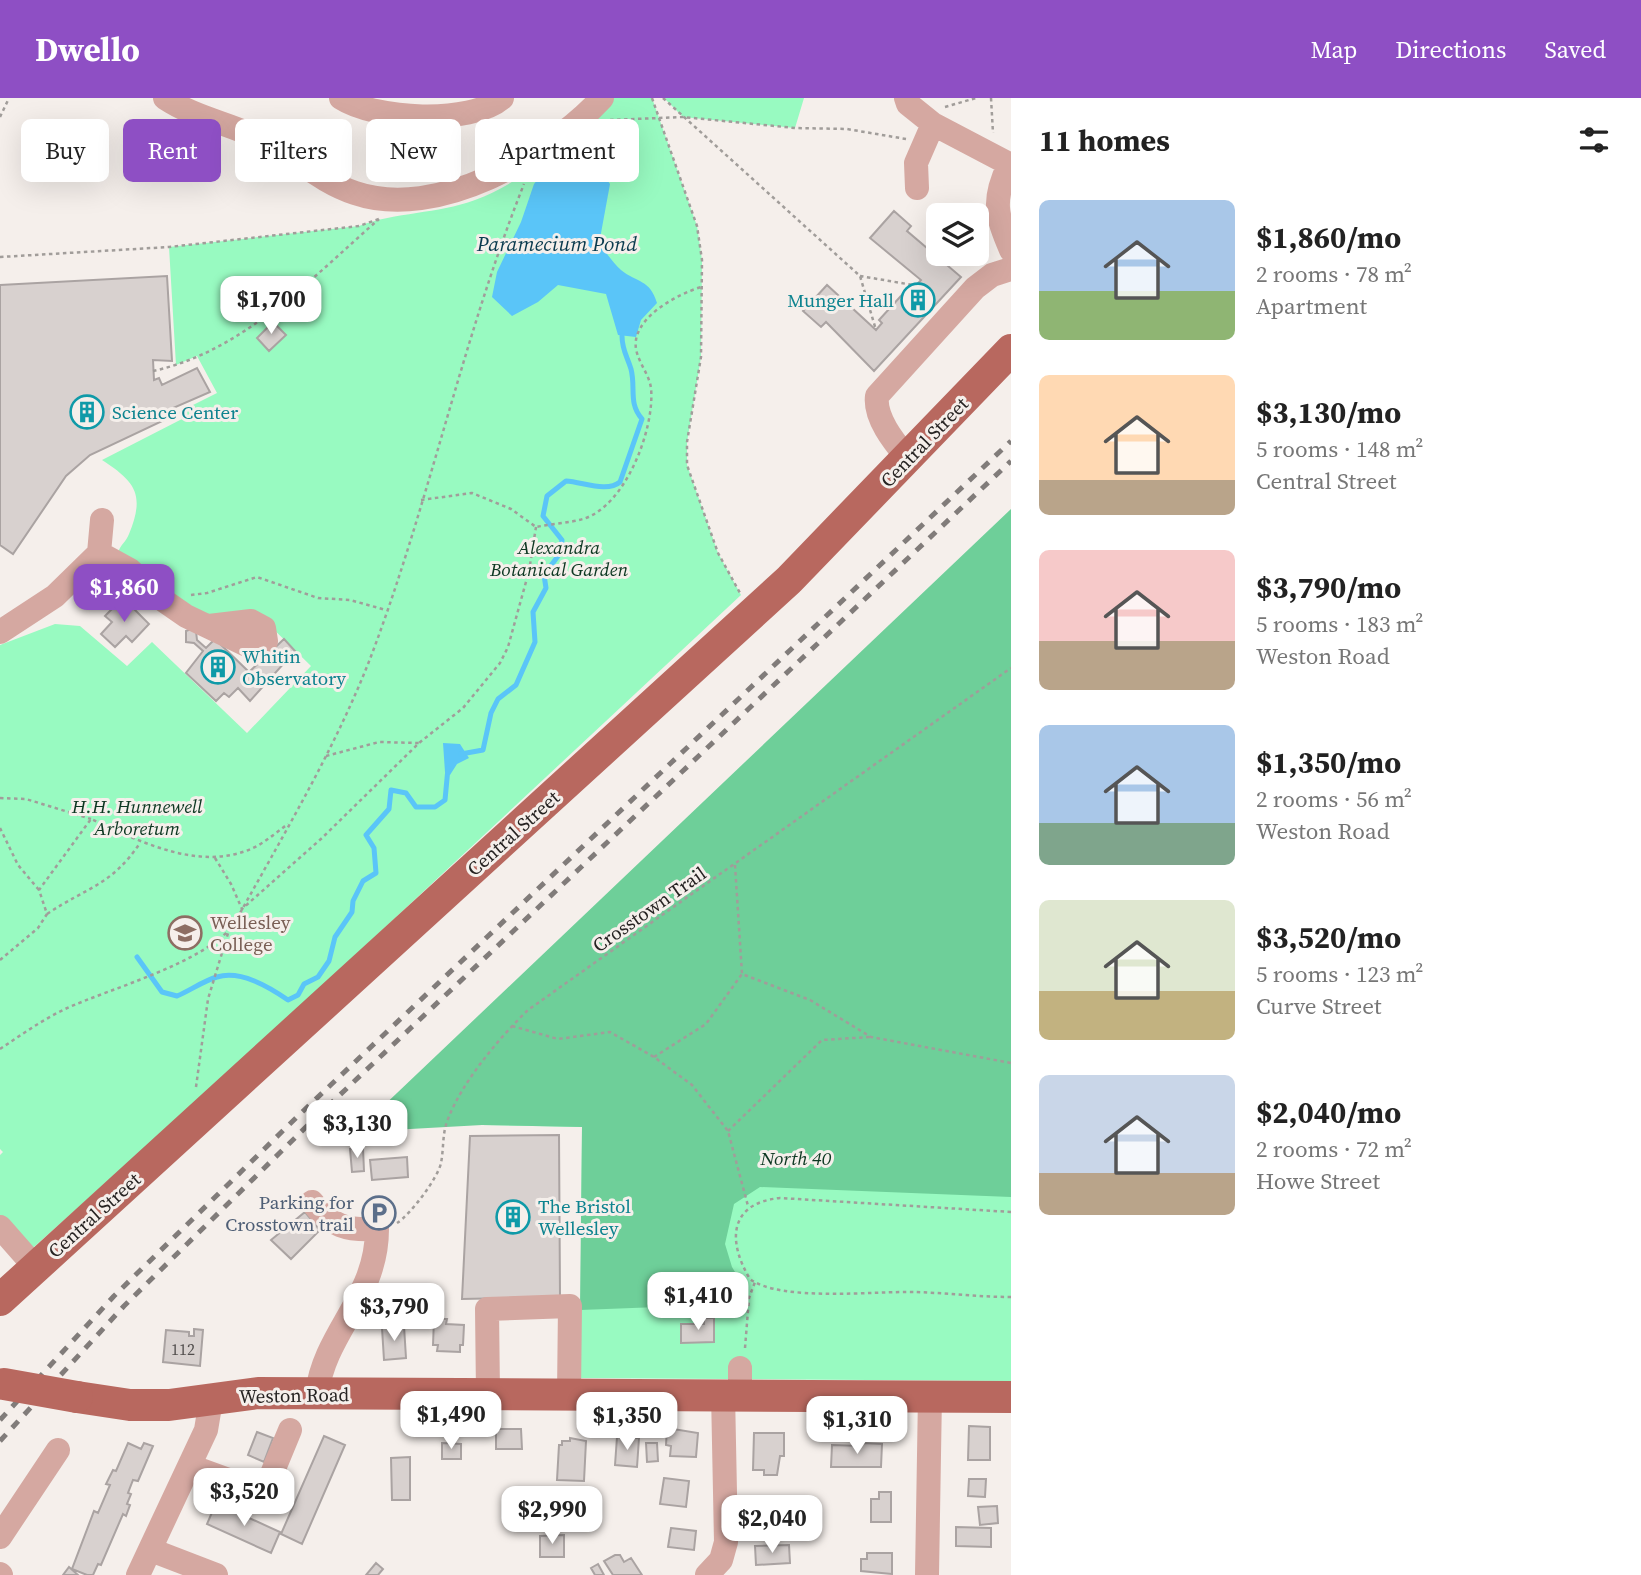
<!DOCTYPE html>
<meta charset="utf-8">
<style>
:root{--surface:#fff;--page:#f6f6f6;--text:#222;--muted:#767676;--accent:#8e4fc4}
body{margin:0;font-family:"Source Serif 4",serif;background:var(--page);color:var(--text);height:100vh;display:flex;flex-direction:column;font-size:26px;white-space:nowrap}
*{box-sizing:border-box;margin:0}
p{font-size:23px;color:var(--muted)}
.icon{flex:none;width:38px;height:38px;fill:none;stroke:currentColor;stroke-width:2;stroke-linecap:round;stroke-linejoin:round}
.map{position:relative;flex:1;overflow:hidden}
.details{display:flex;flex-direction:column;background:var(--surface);width:630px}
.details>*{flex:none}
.banner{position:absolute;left:21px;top:21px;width:665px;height:63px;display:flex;gap:14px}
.tools{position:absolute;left:926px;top:105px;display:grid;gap:14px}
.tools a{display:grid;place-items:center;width:63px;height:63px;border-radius:10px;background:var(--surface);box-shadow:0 7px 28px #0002;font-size:35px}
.price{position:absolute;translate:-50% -60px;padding:0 16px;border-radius:14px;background:#fff;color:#222;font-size:23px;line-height:46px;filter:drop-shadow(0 2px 4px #0008)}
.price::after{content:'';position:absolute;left:50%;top:42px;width:21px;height:16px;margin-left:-10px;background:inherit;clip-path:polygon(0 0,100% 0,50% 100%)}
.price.selected{background:var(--accent);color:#fff}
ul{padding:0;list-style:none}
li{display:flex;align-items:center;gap:21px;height:175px;padding:0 28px}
li span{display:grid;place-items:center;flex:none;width:196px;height:140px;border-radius:10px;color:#555}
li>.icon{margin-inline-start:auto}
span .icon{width:84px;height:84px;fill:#fffc;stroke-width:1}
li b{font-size:30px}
h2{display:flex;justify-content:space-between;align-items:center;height:84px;padding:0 28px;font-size:30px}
.chip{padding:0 24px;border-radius:10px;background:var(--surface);box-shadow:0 7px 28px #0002;font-size:24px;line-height:63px}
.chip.selected{background:var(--accent);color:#fff}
header{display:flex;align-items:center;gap:42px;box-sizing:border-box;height:98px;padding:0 35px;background:var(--accent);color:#fff}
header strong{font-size:33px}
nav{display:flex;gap:38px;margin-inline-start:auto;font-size:24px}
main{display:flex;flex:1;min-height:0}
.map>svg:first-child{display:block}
.green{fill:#98fac1}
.forest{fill:#6ecf99}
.water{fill:#5ac5f8}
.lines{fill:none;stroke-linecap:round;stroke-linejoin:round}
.stream{stroke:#5ac5f8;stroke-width:5}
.building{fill:#d8d1cf;stroke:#aaa3a2;stroke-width:2}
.path{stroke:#a19d9a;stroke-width:2.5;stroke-dasharray:3.5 3.5;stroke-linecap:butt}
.minor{stroke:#d5a8a1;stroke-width:24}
.major{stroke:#b8685f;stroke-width:32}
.rail{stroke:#817c7a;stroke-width:5;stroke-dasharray:9 9;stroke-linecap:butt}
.major-bridge{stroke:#b8685f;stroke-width:32}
.labels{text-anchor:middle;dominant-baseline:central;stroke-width:6;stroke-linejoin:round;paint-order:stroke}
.number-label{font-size:16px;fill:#524e4d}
.culture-label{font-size:19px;fill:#0d838f;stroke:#f5efeb;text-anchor:start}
.street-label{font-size:19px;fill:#262322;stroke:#f5efeb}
.park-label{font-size:19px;font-style:italic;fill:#0c3721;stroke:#f5efeb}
.education-label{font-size:19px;fill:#785e54;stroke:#f5efeb;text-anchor:start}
.service-label{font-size:19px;fill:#4e5e75;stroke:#f5efeb;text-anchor:end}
.water-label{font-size:21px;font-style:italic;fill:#093a4e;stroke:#f5efeb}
</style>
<header>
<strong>Dwello</strong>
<nav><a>Map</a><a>Directions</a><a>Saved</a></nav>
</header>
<main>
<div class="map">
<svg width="1011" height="1477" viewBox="0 0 1011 1477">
<rect width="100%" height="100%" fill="#f5efeb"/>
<path class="green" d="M614,0H652L697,128L702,162L701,259L687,344V367L718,455L741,497L245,960L25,1157L0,1129V1057L3,1054L0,1051V547L55,526L80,528L127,568L152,544L247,635L311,568L259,517L205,516L185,508L118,455C120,447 126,444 129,436C145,397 136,384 102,362L182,321L179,314L217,295L197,258L176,267L169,149L359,128C396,114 437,116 475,102C529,82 572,38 614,0Z
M664,0H804L795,30L683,19Z
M1011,613V1283L580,1280L582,1029L482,1027Z"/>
<path class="forest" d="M1011,411V1099L760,1089L734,1106L725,1146L732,1169L743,1187L737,1206L580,1212L582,1029L482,1027L356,1034Z"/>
<path class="water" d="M591,35L603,43L605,79L610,86L599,146C606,154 613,165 621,172C637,185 650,181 657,205L641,222L636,239L618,237L606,196L558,187L538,204L512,218L492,199L497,174L521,124L534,86L560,54Z
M443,645L460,646L469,660L457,666L450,677L445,674Z"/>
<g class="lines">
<path class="stream" d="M461,656L483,652L491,615L498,601L516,587L535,544L533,514L546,490L544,477L561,454L562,442L543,418L547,398L566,383C583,384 607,395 620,384L642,321C628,305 636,290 631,271C627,258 622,252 622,238
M137,859L162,894L177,898C191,892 203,883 217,879C241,872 269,889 288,902L298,897L304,886L318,879L329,863L335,839L352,814L353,803L363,783L376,775L374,750L366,737L389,711L391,692L406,695L416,709H435L445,702L448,670"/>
</g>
<path class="building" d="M894,113L911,128L907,133L961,179L874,273L826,224L821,229L803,213L827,187L876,232L882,225L879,222L910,188L913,191L921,182L870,140Z
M167,178L172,263L153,262L154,282L159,280L162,287L197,270L210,294L173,310L175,317L90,357L66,378L13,456L0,447V187Z
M273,224L286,237L269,253L257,240Z
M123,500L149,526L132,544L126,538L115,549L101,536L112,524L105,518Z
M191,531L196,533L197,542L206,550L215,541L249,574L284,541L295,553L250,603L238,590L229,599L224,595L216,603L186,575L203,553L194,545L186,544V533Z
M559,1037L560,1199L462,1201L470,1038Z
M363,1050L364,1073L352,1074L350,1051Z
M407,1059L408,1079L372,1082L370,1062Z
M305,1114L320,1132L291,1161L271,1142Z
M704,1220H714V1244L681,1245V1226H704Z
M434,1221H447L446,1226L464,1227L463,1247H460V1254L437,1253L438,1247H433Z
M404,1228L406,1260L384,1262L382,1230Z
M194,1231L203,1232L200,1268L163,1264L166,1232L189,1234V1238H194Z
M969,1328L990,1329V1362H968Z
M667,1330L698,1335L696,1359L670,1358L671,1348L666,1347Z
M496,1331H521L522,1351H496Z
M257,1334L273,1340L264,1364L248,1357Z
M754,1335H784V1358H780L777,1377H764V1372H753Z
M324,1338L345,1347L302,1446L281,1436Z
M617,1339L639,1340L637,1369L615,1367Z
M570,1340L586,1343L584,1383L557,1382L559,1347H562V1343H570Z
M128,1345L141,1351L144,1345L153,1348L138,1383L133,1382L128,1395L131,1396L127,1406L130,1407L126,1418L123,1416L101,1467L98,1466L93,1477H87L72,1471L94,1413L98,1415L110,1387L106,1386L113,1372L116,1373Z
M442,1345L461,1346V1361H442Z
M646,1345H657L658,1363L647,1364Z
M862,1345L882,1346L881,1369H831L832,1347L861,1348Z
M410,1359V1402H392L391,1360Z
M664,1380L689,1383L686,1409L660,1406Z
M969,1381H986L985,1399L968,1398Z
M879,1394H891V1424H871V1401H879Z
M216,1405L280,1434L271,1455L207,1426Z
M997,1408L998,1425L980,1427L978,1409Z
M956,1429L991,1430V1449L956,1448Z
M671,1430L696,1433L694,1452L668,1449Z
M564,1437V1459H540V1438Z
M789,1447L790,1465L756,1467L755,1448Z
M867,1455H892V1476L861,1473V1461H867Z
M615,1457H620L624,1464L631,1460L642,1477H613L604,1463Z
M376,1465L383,1471L378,1477H366Z
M598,1466L604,1477H595L591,1470Z
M69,1469L78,1477H63Z"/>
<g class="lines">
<path class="path" d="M652,0L697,128L702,162L701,259L687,344V367L718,455L740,495
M663,0L860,178L876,232
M991,0L993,35
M945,9L976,0
M0,19L9,0
M610,22L683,19L795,30L847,31L906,41
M0,159L169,149L359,128L379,121
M860,178L913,187
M153,273C242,254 313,179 379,121
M421,402L472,395L511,411L536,429C551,426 569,425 583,421C626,408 655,330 651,290C649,276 639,266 636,251C631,220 678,196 701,189
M191,497L207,495L257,479L318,500L350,502L386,512
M326,658L379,644L419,645
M0,700L26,701L91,721
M0,730L18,767L39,792
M215,760L231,786L242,811L322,740L419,645L463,610L500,565L508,549L529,473L536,429
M735,767L742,876L810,902L871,939L1011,965
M47,816C87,789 111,788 140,745
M0,862L38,830L47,816L39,792L91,721C141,744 203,776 257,748C268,742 278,733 288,726
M512,928L558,941L610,934L654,959L692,987L728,1033L748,1108
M0,951C21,937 42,922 65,911C111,890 205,865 234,826C282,739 334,653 370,561C429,406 462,242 524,86
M654,959L706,926L742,876
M196,989L208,901L229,832
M728,1033L822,942L870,939
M1011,1114L780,1100C729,1105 727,1143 750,1181C780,1204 876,1193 915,1194C947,1195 979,1199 1011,1199
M397,1125C410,1117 438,1080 441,1065C444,1050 442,1035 448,1021C462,984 499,940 528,912L1011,570
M745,1250L749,1200L755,1184"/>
<path class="minor" d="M165,0C195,20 231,26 263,42C294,58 321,84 355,95C437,123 548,58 602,0
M341,0C375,22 470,27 502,0
M906,0L908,6L933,26
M1009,67C992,102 996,117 1011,152
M917,90L916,65L933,26L1011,67
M908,361C895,345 874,320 877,298L975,190L992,177L1011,171
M99,455L102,422
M0,534L55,498L99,455L130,472L160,500L186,518L255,551L266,543L264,530L251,523L209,528
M312,1104C330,1128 348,1133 377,1131C377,1200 325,1233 317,1295
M0,1129L36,1170
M740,1270V1295
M488,1295L487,1211L570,1208L569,1295
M190,1368L264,1395L290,1332
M0,1439L58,1352
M151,1452L216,1477
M0,1476L1,1477
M138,1477L206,1332L211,1302
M707,1477L721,1462L726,1444L723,1295
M927,1477L930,1297"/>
<path class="major" d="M0,1202L789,482L1011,252
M77,1299L130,1307H169L258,1295L1011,1299"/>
<path class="rail" d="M0,1322L114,1198L299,1017L1011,343
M0,1343L124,1208L308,1027L1011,363"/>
<path class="major-bridge" d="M4,1286L77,1299"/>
</g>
<defs>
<symbol id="building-ring" viewBox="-11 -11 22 22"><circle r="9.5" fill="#f5efeb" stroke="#0f9aa8" stroke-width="1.5"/><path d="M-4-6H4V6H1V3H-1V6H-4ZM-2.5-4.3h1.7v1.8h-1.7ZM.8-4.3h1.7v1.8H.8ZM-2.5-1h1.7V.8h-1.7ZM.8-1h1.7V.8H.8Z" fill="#0f9aa8"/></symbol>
<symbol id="university-ring" viewBox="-11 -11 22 22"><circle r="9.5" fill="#f5efeb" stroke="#8d6e63" stroke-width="1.5"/><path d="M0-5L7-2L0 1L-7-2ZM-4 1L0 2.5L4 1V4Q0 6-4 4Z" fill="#8d6e63"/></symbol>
<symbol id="parking-ring" viewBox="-11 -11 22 22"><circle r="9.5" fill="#f5efeb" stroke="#5c6f8a" stroke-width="1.5"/><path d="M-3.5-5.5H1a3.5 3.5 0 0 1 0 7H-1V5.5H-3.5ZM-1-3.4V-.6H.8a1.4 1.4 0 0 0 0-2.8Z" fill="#5c6f8a"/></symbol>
</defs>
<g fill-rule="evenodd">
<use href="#building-ring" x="899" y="183" width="38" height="38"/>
<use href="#building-ring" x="68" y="295" width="38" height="38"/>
<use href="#building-ring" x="199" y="550" width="38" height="38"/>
<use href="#university-ring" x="166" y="816" width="38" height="38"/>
<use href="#parking-ring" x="360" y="1096" width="38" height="38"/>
<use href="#building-ring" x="494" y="1100" width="38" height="38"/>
</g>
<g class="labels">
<g class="number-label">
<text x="183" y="1251">112</text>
</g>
<g class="culture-label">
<text x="894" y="202" text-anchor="end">Munger Hall</text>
<text x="112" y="314">Science Center</text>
<text x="242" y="558">Whitin<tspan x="242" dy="22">Observatory</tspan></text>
<text x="538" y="1108">The Bristol<tspan x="538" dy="22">Wellesley</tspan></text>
</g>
<g class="street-label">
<text transform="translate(924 344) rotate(-46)">Central Street</text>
<text transform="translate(513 735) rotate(-42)">Central Street</text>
<text transform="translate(649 811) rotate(-35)">Crosstown Trail</text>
<text transform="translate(94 1117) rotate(-42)">Central Street</text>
<text transform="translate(294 1297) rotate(-1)">Weston Road</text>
</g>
<g class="park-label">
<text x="559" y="449">Alexandra<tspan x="559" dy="22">Botanical Garden</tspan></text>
<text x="137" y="708">H.H. Hunnewell<tspan x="137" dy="22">Arboretum</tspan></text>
<text x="796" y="1060">North 40</text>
</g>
<g class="education-label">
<text x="210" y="824">Wellesley<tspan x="210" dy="22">College</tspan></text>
</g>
<g class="service-label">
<text x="354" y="1104">Parking for<tspan x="354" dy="22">Crosstown trail</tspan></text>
</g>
<g class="water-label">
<text x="557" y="145">Paramecium Pond</text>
</g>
</g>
</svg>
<div class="tools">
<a><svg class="icon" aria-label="layers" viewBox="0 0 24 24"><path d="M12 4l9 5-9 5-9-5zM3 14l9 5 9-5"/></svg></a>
</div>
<b class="price" style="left:271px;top:238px">$1,700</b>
<b class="price selected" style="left:124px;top:526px">$1,860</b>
<b class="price" style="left:357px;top:1062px">$3,130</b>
<b class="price" style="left:698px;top:1234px">$1,410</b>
<b class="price" style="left:394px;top:1245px">$3,790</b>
<b class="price" style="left:451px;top:1353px">$1,490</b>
<b class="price" style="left:627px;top:1354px">$1,350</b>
<b class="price" style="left:857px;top:1358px">$1,310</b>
<b class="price" style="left:244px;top:1430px">$3,520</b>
<b class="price" style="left:552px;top:1448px">$2,990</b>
<b class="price" style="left:772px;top:1457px">$2,040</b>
<div class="banner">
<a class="chip">Buy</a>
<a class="chip selected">Rent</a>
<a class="chip">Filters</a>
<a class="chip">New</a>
<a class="chip">Apartment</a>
</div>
</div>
<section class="details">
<h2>11 homes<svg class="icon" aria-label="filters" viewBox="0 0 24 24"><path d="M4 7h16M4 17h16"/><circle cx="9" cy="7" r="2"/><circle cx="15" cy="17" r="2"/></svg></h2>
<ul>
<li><span style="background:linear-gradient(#a9c7e8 65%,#8fb573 0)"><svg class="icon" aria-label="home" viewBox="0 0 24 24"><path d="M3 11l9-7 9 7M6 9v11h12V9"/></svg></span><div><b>$1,860/mo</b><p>2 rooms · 78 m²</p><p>Apartment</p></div></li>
<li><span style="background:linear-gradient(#ffd9b3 75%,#b9a48a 0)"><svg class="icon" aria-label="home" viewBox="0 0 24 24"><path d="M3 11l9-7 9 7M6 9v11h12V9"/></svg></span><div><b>$3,130/mo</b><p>5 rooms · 148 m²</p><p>Central Street</p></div></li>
<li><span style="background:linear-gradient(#f6c9c9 65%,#b9a48a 0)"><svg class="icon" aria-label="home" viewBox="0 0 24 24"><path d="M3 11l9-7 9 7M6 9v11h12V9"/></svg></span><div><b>$3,790/mo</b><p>5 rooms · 183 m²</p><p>Weston Road</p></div></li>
<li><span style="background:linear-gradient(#a9c7e8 70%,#7fa58c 0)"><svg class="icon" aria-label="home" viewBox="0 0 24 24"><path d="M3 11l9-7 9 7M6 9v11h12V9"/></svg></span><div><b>$1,350/mo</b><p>2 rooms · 56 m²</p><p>Weston Road</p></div></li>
<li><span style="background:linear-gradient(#dfe7d0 65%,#c2b280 0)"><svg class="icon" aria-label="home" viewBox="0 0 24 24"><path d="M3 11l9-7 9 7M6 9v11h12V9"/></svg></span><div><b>$3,520/mo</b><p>5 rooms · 123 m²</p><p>Curve Street</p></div></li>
<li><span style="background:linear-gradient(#c9d6e8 70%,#b9a48a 0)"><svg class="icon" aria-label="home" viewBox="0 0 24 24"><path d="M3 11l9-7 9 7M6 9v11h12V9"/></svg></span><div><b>$2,040/mo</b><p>2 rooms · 72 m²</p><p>Howe Street</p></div></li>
</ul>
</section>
</main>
